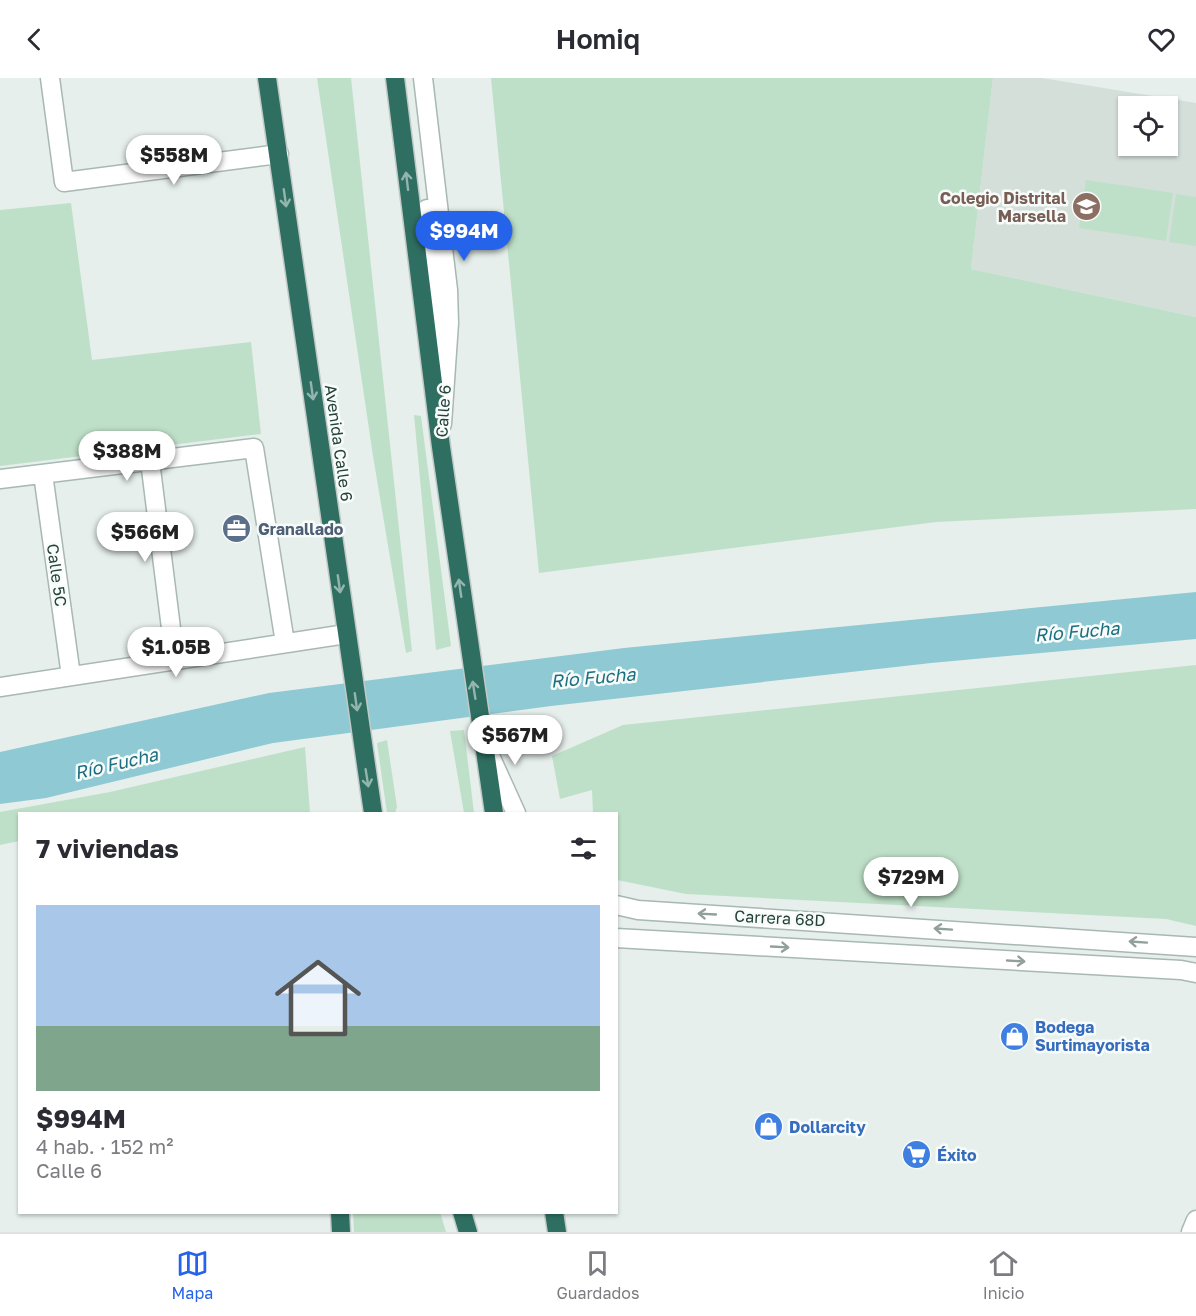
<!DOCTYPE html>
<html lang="es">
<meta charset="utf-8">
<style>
:root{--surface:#fff;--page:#f2f2f3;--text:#2b2b33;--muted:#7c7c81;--line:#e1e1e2;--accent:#2563eb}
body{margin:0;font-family:"Golos Text",sans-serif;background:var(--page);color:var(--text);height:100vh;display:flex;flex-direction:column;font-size:22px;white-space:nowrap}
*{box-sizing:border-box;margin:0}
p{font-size:20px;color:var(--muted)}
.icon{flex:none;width:33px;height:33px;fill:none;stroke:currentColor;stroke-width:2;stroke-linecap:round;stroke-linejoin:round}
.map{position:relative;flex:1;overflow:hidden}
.panel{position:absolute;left:18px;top:734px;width:600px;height:402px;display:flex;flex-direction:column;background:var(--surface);border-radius:0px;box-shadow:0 2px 4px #0004}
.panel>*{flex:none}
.tools{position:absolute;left:1118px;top:18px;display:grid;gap:12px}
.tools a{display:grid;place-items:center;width:60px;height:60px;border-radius:0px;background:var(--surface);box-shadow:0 2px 4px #0004;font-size:30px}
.price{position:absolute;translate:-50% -51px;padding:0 14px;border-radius:21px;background:#fff;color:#222;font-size:20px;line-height:39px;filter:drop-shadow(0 2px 3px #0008)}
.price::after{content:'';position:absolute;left:50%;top:36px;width:18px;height:14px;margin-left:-9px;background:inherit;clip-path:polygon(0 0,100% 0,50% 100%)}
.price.selected{background:var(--accent);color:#fff}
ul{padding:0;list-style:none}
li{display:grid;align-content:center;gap:12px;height:318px;padding:0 18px}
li+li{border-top:2px solid var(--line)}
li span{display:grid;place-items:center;height:186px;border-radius:0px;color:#555}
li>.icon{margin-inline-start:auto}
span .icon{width:108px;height:108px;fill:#fffc;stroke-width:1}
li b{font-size:26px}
h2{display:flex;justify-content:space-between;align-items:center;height:72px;padding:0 18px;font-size:26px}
header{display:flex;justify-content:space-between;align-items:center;height:78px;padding:0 18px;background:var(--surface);font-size:27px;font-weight:600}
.tabs{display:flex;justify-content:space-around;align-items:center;height:84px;border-top:2px solid var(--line);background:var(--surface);font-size:16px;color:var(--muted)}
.tabs a{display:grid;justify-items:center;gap:3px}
.tabs .selected{color:var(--accent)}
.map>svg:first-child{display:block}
.built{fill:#d4dfda;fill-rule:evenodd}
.green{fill:#bfe0c8}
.water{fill:#8ec9d4}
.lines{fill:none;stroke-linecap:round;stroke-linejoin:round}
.minor-casing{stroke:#a8b8b2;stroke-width:21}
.highway-casing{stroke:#c2cac8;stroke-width:21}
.minor{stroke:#fff;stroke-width:18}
.highway{stroke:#2f6f62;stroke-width:18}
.oneway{stroke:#93b5ae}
.oneway2{stroke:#92a09c}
.labels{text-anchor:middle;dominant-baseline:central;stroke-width:5;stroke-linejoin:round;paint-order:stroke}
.education-label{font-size:16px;font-weight:bold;fill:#785e54;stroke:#f7fbf9;text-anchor:end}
.street-label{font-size:16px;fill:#24423a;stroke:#f7fbf9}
.service-label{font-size:16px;font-weight:bold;fill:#4e5e75;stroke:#f7fbf9;text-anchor:start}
.shop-label{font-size:16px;font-weight:bold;fill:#366cbe;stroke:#f7fbf9;text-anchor:start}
.water-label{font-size:18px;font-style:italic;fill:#1c6f80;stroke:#f7fbf9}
</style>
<header><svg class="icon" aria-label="back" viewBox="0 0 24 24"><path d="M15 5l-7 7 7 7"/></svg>Homiq<svg class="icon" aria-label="heart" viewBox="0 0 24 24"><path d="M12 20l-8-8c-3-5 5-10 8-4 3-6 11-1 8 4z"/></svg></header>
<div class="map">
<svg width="1196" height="1154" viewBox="0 0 1196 1154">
<rect width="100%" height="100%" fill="#e6efeb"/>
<path class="built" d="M993,0H1042L1196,25V239L971,191ZM1128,28H1167V68H1128Z"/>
<path class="green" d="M317,0H351L412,573L406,575L373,378Z
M491,0H993L971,191L1196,239V431L936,444L539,495Z
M1086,102L1173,115L1166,163L1079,150Z
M1176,116L1196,119V168L1169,164Z
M71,125L92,282L251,264L261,356L0,388V132Z
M414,337L421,338L451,568L436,572Z
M1196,587V848L1166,841L686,816L617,802L616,735H593L592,712L560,721L552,678L623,647Z
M464,652L474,735H464L450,653Z
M387,662L397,729L395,735H387L377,665Z
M305,669L310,735H20L19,763L0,767V734L110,714Z
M353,1134H440L446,1154H354Z"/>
<path class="water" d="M1196,514V561L931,585L551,628L273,665L46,720L0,726V674L269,615L624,570Z"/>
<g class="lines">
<defs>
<path id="minor" d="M50,0L64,104L279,76
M423,0L448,212L449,245L442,346
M427,131L437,274
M150,383L175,582
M43,396L71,598
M0,401L254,370L285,565
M0,609L346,556
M487,671L516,735
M616,827L638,832L1196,869
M616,860L1181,892L1196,895
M1191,1154L1196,1142"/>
<path id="highway" d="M267,0L373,735
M395,0L441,369L494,735
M340,1134L341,1154
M462,1134L468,1154
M554,1134L557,1154"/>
</defs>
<use href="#minor" class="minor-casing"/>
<use href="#highway" class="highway-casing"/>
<use href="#minor" class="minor"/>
<use href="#highway" class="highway"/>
</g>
<defs><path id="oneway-shaft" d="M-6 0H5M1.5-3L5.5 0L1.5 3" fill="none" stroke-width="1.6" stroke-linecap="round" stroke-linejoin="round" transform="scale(1.5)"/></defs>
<g class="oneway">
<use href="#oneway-shaft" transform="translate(407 103) rotate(-97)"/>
<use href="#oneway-shaft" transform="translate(285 120) rotate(82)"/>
<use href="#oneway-shaft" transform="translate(312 313) rotate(82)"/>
<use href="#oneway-shaft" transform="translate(339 506) rotate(82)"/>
<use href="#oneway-shaft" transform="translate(460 510) rotate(-98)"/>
<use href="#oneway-shaft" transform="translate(474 612) rotate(-99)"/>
<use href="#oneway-shaft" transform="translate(356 624) rotate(82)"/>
<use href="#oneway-shaft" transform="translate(367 700) rotate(81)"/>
</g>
<g class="oneway2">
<use href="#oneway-shaft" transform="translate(707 836) rotate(-177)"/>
<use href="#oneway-shaft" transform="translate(943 851) rotate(-176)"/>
<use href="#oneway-shaft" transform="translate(1138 864) rotate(-176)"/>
<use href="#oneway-shaft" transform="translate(780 869) rotate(3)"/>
<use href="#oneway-shaft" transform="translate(1016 883) rotate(3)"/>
</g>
<defs>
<symbol id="school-disc" viewBox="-11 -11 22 22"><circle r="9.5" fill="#8d6e63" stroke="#f7fbf9"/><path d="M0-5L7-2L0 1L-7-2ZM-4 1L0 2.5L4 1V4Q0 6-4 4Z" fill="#fff"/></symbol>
<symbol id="office-disc" viewBox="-11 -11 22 22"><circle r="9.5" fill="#5c6f8a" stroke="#f7fbf9"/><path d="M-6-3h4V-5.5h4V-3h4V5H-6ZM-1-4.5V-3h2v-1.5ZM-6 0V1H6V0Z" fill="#fff"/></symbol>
<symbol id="shop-disc" viewBox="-11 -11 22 22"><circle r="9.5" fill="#3f7fe0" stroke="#f7fbf9"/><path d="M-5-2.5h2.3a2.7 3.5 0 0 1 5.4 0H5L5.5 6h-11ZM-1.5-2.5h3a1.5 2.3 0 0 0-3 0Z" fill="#fff"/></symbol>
<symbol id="supermarket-disc" viewBox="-11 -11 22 22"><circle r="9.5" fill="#3f7fe0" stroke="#f7fbf9"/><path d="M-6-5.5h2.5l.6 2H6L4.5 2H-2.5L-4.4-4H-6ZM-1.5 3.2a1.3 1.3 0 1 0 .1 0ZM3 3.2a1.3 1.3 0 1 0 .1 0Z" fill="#fff"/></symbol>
</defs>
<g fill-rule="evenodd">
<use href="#school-disc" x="1070" y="112" width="33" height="33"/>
<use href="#office-disc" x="220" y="434" width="33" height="33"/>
<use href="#shop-disc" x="998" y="942" width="33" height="33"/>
<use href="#shop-disc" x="752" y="1032" width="33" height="33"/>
<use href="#supermarket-disc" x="900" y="1060" width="33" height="33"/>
</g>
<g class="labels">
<g class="education-label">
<text x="1066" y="120">Colegio Distrital<tspan x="1066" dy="18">Marsella</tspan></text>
</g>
<g class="street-label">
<text transform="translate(443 333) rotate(-86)">Calle 6</text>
<text transform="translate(339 365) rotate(82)">Avenida Calle 6</text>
<text transform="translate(57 497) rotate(82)">Calle 5C</text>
<text transform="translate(780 840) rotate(3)">Carrera 68D</text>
</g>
<g class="service-label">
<text x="258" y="451">Granallado</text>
</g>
<g class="shop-label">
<text x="1035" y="949">Bodega<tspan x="1035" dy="18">Surtimayorista</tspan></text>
<text x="789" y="1049">Dollarcity</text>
<text x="937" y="1077">Éxito</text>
</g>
<g class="water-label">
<text transform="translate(1077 553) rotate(-5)">Río Fucha</text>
<text transform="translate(593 599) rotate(-5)">Río Fucha</text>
<text transform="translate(116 685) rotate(-13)">Río Fucha</text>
</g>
</g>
</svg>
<div class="tools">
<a><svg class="icon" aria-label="locate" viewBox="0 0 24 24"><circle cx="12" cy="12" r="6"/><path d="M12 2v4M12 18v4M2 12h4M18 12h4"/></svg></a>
</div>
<b class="price" style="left:174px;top:108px">$558M</b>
<b class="price selected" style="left:464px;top:184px">$994M</b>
<b class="price" style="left:127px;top:404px">$388M</b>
<b class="price" style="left:145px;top:485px">$566M</b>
<b class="price" style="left:176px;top:600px">$1.05B</b>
<b class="price" style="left:515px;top:688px">$567M</b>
<b class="price" style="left:911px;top:830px">$729M</b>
<section class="panel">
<h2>7 viviendas<svg class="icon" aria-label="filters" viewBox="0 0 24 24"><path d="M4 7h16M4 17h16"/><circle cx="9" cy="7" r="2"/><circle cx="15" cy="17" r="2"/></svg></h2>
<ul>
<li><span style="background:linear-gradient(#a9c7e8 65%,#7fa58c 0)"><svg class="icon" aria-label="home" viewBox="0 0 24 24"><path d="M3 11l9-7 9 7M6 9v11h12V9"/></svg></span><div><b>$994M</b><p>4 hab. · 152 m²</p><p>Calle 6</p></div></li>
</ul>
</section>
</div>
<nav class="tabs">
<a class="selected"><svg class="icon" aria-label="map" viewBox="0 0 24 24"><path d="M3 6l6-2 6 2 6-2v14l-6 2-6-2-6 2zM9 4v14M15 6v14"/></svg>Mapa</a>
<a><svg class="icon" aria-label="saved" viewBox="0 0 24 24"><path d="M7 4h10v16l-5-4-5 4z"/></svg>Guardados</a>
<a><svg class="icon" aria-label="home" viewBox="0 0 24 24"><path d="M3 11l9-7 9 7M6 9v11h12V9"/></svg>Inicio</a>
</nav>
